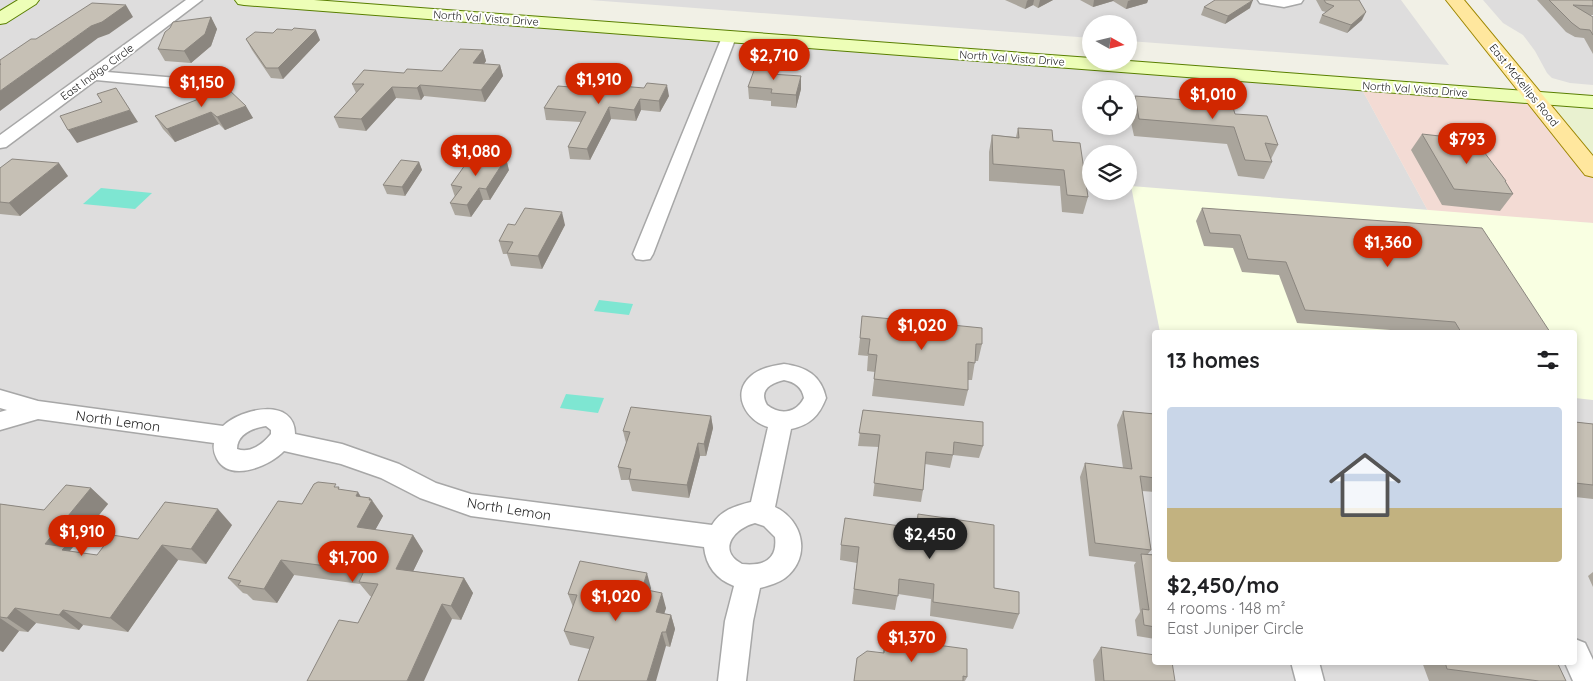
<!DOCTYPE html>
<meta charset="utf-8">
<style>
:root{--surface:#fff;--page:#f2f2f2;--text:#202124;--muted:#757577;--line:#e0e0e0;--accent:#d12700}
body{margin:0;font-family:Quicksand,sans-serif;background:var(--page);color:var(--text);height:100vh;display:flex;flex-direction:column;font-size:19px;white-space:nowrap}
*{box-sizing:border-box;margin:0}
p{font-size:16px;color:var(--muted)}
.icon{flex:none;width:28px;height:28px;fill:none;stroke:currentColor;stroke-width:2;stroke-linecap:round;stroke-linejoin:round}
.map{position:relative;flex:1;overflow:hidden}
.drawer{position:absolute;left:1152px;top:330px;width:425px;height:335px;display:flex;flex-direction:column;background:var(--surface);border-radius:5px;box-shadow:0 2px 8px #0003}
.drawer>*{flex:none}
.needle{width:32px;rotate:98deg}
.controls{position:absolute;left:1082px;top:15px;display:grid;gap:10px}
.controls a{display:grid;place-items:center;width:55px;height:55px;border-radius:50%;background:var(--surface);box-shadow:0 2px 8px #0003;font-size:25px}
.price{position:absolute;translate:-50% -42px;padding:0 11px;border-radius:18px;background:var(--accent);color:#fff;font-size:16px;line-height:32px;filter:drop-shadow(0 1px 2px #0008)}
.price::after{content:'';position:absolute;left:50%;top:30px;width:15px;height:11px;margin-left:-8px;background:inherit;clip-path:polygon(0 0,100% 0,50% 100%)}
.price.selected{background:#222;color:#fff}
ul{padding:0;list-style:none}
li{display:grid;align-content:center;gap:10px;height:265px;padding:0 15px}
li+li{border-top:1px solid var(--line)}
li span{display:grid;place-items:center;height:155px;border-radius:5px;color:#555}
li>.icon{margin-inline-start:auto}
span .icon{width:90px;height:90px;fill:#fffc;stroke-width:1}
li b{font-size:21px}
h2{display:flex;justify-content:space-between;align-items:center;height:60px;padding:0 15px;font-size:21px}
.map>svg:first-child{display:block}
.residential{fill:#dedddd;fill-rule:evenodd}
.commercial{fill:#f3dbd4}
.education{fill:#f9ffe2}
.farmland{fill:#e9f1d0}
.pitch{fill:#7ee6d2}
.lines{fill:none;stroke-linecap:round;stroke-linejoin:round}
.street-casing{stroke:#a7a7a7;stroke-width:3}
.secondary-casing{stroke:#597f00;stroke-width:2}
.primary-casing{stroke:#9d8600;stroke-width:2}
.street{fill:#fff;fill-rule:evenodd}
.secondary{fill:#edfeb7;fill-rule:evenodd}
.primary{fill:#ffe79e;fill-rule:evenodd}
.wall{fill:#aaa59c}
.shaded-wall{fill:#8b867f}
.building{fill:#c6c0b5;stroke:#8b867f}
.labels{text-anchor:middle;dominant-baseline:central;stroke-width:4;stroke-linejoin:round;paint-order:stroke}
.far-street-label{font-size:11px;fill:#202020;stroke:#fff}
.street-label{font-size:14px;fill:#202020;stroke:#fff}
</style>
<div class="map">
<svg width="1593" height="681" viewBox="0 0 1593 681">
<rect width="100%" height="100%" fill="#f1f0e6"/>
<path class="residential" d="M0,0H244L1359,84L1428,211L1593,223V681H0ZM1091,89H1129V126H1091ZM1091,154H1129V191H1091ZM1155,332H1575V662H1155Z
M590,0H1401L1449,65L1129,41V24H1091V38Z
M1483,0H1593V85L1570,83L1552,78L1547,73L1535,51L1523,35L1503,23Z"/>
<path class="commercial" d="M1359,84L1536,98L1593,170V223L1428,211Z"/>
<path class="education" d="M1131,186L1593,223V400L1575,398V332H1160Z"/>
<path class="farmland" d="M1536,98L1593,102V170Z"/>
<path class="pitch" d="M101,188L152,193L135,209L83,204Z
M599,300L633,304L629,315L594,311Z
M566,394L604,398L598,413L560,408Z"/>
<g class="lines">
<defs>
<path id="street" d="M186,0H202L107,72L201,80L206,82L209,85L206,88L201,90L96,80L6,147L0,148V135Z
M1258,0H1303L1301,3L1284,7L1260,3Z
M729,33L734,34L736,37L653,254L650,259L643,260L636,259L633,254L722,37L724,34Z
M784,364C806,367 821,375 826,398C819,416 810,425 791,429L775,507C803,520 812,557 785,578C778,583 768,586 760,588L753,621L746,681H718L725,621L734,586C716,579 706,566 704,547L471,516L420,498L381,478L341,464L284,451C270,466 230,483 217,459C214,453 213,449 214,443L38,419L0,430V412L7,410L0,408V390L38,401L223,426C241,408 295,397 295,434L342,444L399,464L436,483L471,494L712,525C721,510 735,506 751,502L768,427C747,421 730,394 751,376C760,368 772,366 784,364ZM784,380C795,382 802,387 804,398C796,414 779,415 767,405C758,390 771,383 784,380ZM266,426L271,430V434C263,444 250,454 237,449C237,434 253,428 266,426ZM755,523L764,526L775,537C778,561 762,566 742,564C716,550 735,528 755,523Z
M1575,639L1585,643L1593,660V681H1573L1565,663L1575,662Z
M1291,662H1319L1324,681H1296Z"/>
<path id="secondary" d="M18,0H39L36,4L6,23L0,24V11Z
M235,0H314L1091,58V61H1129L1593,96V108L244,5L238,4Z"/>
<path id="primary" d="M1446,0H1464L1593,156V177L1585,175Z"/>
</defs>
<use href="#street" class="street-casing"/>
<use href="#secondary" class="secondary-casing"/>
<use href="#primary" class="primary-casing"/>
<use href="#street" class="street"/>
<use href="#secondary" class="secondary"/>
<use href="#primary" class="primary"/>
</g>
<path class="wall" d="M1005,0H1053L1038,8L1033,5L1025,9Z
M1080,0H1148L1147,3L1126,9L1113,1L1093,7Z
M1316,0H1359L1362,20L1347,33L1319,23L1322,15L1326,12L1322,11Z
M1537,0H1592L1593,1V15H1590L1593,17V54L1584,38L1575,37L1566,32Z
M1204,7L1250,8L1225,24L1201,15Z
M211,17L217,29L211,46L191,63L165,61L158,49Z
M246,39L320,40L283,79L271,78L252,50Z
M483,50L486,61L484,64L500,65L503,76L485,102L424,96L421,100L396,98L366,131L339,128L334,117L356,93L352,84L404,73L442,71Z
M774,66V74L801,89L796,108L771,106V101L749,99L748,87Z
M227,88L253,118L225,130L219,124L175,142L163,129L155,116Z
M644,88L669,96L660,112L641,110L636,121L611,119L590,160L570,159L568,147L581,122L546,120L544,108L596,89Z
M1184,93L1214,102L1235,114L1278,145L1271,159L1272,162L1264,179L1238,176L1227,144L1134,136L1129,113L1135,96L1181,100Z
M1018,128L1053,141L1088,197L1083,214L1062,212L1060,186L989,181V152L992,135L1016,137Z
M1422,134L1506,181L1505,182L1513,194L1500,211L1442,205L1411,150Z
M419,162L422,170L405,196L387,194L383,185Z
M0,168L68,176L20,216L0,214Z
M509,170L490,200H483L471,217L455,215L450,203L455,197L451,185Z
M1202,208L1550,332H1417L1297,323L1279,275L1242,272L1233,248L1204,246L1196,221Z
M515,225H565L542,269L511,266L507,254H503L499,241Z
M860,338L982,344L978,361H975L972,380H968V390L964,406L872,396L875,372L867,371L868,356L858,355Z
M863,410L983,446L979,458L953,455L950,468L925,464L923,490L921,502L873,496L879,447L858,446Z
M1123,411L1155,414V492L1142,491L1151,550L1148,554L1155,555V639L1137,636L1135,620L1140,612L1134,565L1136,562L1089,556L1080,477L1085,463L1123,468L1117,425Z
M711,416L713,428L706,456H700L689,498L632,491L629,480H621L618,467L626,443L623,431Z
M1575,422L1593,424V499L1575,497Z
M338,487L340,490L361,497L370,498L372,500L383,516L375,530L413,535L423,551L413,571L464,578L473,593L461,620L452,619L358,623L372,597L370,596L360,584L294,575L277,603L253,600L247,594L243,593L228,578L302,504Z
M91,488L108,504L70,551L97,555L138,539L232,525L206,564L178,560L128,632L83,625L79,630L36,623L28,632L19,631L3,652L0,651V504L44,510Z
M918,514L1019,614L1013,629L930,616L931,599L898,594L895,610L852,604L857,563L840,560L841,545L900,526L916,525Z
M1593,572V587L1588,576Z
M651,588L650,591L666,608L664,614L671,615L675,629L670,647L666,646L589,649L570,645L564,631L573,607L568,594Z
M885,638L967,677L965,681H854L883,653Z
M1101,647L1175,681H1095L1093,660Z
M1422,662H1557L1566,681H1429Z"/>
<path class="shaded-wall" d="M1028,0H1034L1033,5L1025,9L1027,1Z
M1040,0H1053L1038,8Z
M1094,0H1114L1113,1L1093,7Z
M1131,0H1148L1147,3L1126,9L1128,1Z
M1253,0L1250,8L1225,24L1228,16Z
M126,5L133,17L109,34L98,38L0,111V91L91,26Z
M1366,12L1362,20L1347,33L1351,25Z
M211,17L217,29L211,46L191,63L184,51Z
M316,30L320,40L283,79L278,68Z
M483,50L486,61L477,74L473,63Z
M500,65L503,76L485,102L481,90Z
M801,76V89L796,108V95Z
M420,85L424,96L421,100L417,88Z
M667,85L669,96L660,112L659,101Z
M392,87L396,98L366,131L361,119Z
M116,88L138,122L77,143L68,130L130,110Z
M640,99L641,110L636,121L634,110Z
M246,106L253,118L225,130L217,117Z
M609,107L611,119L590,160L587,149Z
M211,112L219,124L175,142L167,129Z
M506,158L509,170L490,200L486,189Z
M419,162L422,170L405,196L402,187Z
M59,163L68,176L20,216L9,203Z
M479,188L483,200L471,217L467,205Z
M562,212L565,225L542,269L538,256Z
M711,416L713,428L706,456L704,444Z
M698,443L700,456L689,498L687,485Z
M91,488L108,504L63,559L45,544Z
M358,492L368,508L369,500L370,498L383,516L368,543L357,527L356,496Z
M218,509L232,525L206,564L191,549Z
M413,535L423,551L407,584L396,569Z
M162,545L178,560L128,632L110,618Z
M281,560L294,575L277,603L264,589Z
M647,573L651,588L646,604L642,589Z
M464,578L473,593L461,620L451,606Z
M662,593L666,608L660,627L656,612Z
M442,604L452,619L424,681H407Z
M15,608L36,623L28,632L7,618Z
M63,610L83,625L79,630L59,615Z
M671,615L675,629L670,647L666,632Z
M0,618L19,631L3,652L0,650Z
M662,632L666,646L656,681H647Z"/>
<path class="building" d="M1215,0H1253L1228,16L1204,7Z
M1324,0H1359L1366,12L1351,25L1322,15L1334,6L1326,3Z
M1549,0H1592L1593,1V6L1573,5L1593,17V35L1590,30L1580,29L1572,23Z
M92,3L126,5L102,22L91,26L0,91V65L1,64H0V60L31,39H36Z
M211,17L205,34L184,51L158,49L165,32L170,28L173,22Z
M294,28L316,30L278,68H266L246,39L255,32L273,33L277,29L292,30Z
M460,49L483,50L473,63L500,65L481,90L420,85L417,88L392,87L361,119L334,117L364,84H352L364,70L404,73L407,69L442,71Z
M756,65L774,66L771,74L801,76L796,95L771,93L772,89L748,87Z
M647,83L667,85L659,101L640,99L634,110L609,107L587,149L568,147L586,112L544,108L558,86L596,89L598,84L644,88Z
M116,88L130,110L68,130L60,116L102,102L97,94Z
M227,88L246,106L217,117L211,112L167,129L155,116Z
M1184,93L1212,95L1214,102L1232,104L1235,114L1267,116L1278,145L1265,143L1272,162L1245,160L1234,127L1139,119L1135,96L1186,100Z
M1018,128L1052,130L1053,141L1080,143L1088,197L1067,195L1064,170L993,164L992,135L1019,138Z
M1422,134L1475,140L1506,181H1505L1513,194L1454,189Z
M472,155L506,158L486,189L479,188L467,205L450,203L462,187L451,185Z
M12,159L59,163L9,203L0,202V168Z
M401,160L419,162L402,187L383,185Z
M525,208L562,212L538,256L507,253L513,242L499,241L508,224L515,225Z
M1202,208L1482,228L1550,332H1461L1455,322L1305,310L1286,262L1248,259L1240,235L1210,233Z
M862,316L982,328V344H976L975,363L968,362V390L874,379L877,355L868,354L870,339L860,338Z
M631,407L711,416L704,444L698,443L687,485L629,479L631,469L618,467L630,432L623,431Z
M863,410L983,422V446L954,442L953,455L926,452L923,490L874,483L880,435L859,433Z
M1123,411L1155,414V478L1140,476L1151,550L1095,543L1085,463L1132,469Z
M1575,422L1593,424V485L1575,483Z
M318,482L336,484L334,487H339L338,489L358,492L356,496L370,498L369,500H372L357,527L413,535L396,569L464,578L451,606L442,604L407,681H307L339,620L358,623L378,584L359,582L364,571L281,560L264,589L238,585L241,581L228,578L278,501L302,504L314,484Z
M66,485L91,488L45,544L65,547L62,550L97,555L112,535L138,539L165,502L218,509L191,549L162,545L110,618L63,610L59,615L15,608L7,618L0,617V504L44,510Z
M918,514L994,525V588L1019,592V614L933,602L934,584L899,579L898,596L854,589L859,547L841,545L845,518L900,526V523L917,525Z
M1141,554L1155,555V627L1144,625L1142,609L1149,610Z
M580,561L647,573L642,589L662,593L656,612L671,615L666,632H662L647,681H578L594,637L564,631L577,595L568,594Z
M885,638L967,649V677L963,676V681H854L857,658L867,651L884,653Z
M1101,647L1155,655V662H1172L1175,681H1104Z
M1445,662H1557L1566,681H1539L1447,669Z"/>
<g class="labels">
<g class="far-street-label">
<text transform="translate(486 18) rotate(4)">North Val Vista Drive</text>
<text transform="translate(1012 58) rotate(4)">North Val Vista Drive</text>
<text transform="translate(97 72) rotate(-36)">East Indigo Circle</text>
<text transform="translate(1524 85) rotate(51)">East McKellips Road</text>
<text transform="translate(1415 89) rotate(4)">North Val Vista Drive</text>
</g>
<g class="street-label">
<text transform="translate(118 421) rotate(8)">North Lemon</text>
<text transform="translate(509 509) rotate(9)">North Lemon</text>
</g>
</g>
</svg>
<div class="controls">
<a><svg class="needle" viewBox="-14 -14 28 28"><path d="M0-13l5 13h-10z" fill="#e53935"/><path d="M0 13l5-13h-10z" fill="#757577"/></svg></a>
<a><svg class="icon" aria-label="locate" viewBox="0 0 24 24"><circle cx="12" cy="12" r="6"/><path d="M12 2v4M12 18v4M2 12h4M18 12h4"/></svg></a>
<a><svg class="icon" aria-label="layers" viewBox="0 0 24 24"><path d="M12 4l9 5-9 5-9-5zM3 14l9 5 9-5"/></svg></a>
</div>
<b class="price" style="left:774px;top:81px">$2,710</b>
<b class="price" style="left:599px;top:105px">$1,910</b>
<b class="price" style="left:202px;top:108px">$1,150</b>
<b class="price" style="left:1213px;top:120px">$1,010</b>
<b class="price" style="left:1467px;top:165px">$793</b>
<b class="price" style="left:476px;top:177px">$1,080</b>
<b class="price" style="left:1388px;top:268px">$1,360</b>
<b class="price" style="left:922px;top:351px">$1,020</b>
<b class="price" style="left:82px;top:557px">$1,910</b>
<b class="price selected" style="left:930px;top:560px">$2,450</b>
<b class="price" style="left:353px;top:583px">$1,700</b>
<b class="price" style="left:616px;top:622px">$1,020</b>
<b class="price" style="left:912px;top:663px">$1,370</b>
<section class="drawer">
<h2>13 homes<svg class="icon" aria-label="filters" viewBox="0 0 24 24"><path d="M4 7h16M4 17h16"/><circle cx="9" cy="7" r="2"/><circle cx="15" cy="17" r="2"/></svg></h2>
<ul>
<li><span style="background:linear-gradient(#c9d6e8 65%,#c2b280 0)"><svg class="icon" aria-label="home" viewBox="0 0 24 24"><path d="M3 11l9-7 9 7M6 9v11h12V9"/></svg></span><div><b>$2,450/mo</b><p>4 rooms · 148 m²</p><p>East Juniper Circle</p></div></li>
</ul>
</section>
</div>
